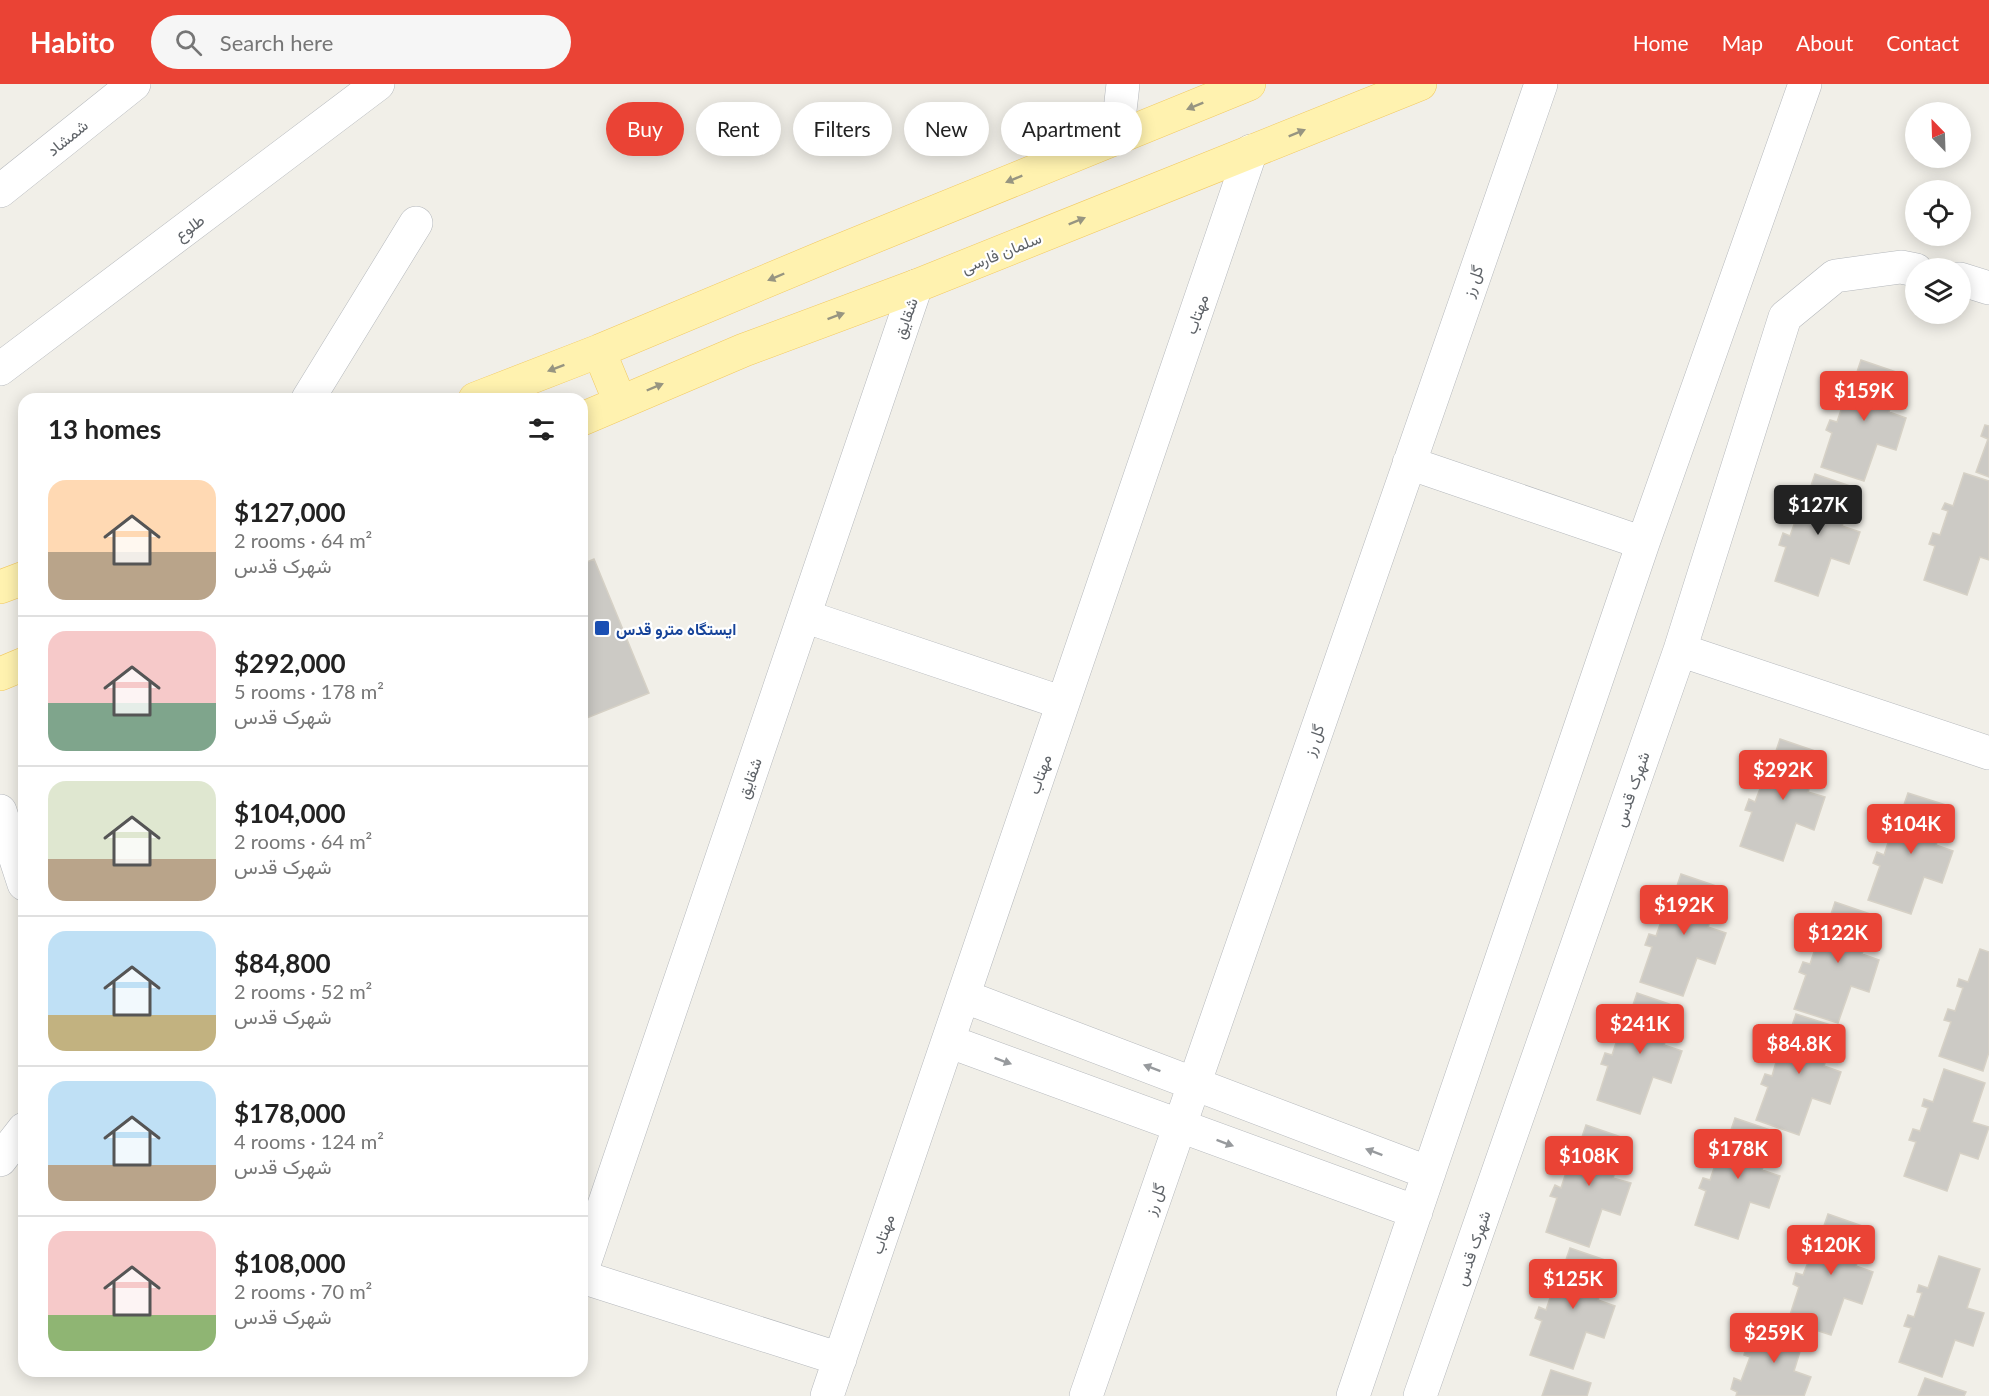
<!DOCTYPE html>
<meta charset="utf-8">
<style>
:root{--surface:#fff;--page:#f6f6f6;--text:#222;--muted:#767676;--line:#e0e0e0;--accent:#ea4335}
body{margin:0;font-family:Lato,Vazirmatn,sans-serif;background:var(--page);color:var(--text);height:100vh;display:flex;flex-direction:column;font-size:22px;white-space:nowrap}
*{box-sizing:border-box;margin:0}
p{font-size:20px;color:var(--muted)}
.icon{flex:none;width:33px;height:33px;fill:none;stroke:currentColor;stroke-width:2;stroke-linecap:round;stroke-linejoin:round}
.map{position:relative;flex:1;overflow:hidden}
.side{position:absolute;left:18px;top:309px;width:570px;height:984px;display:flex;flex-direction:column;background:var(--surface);border-radius:18px;box-shadow:0 3px 15px #0003}
.side>*{flex:none}
.guide{position:absolute;left:606px;top:18px;width:570px;height:54px;display:flex;gap:12px}
.needle{width:39px;rotate:337deg}
.fabs{position:absolute;left:1905px;top:18px;display:grid;gap:12px}
.fabs a{display:grid;place-items:center;width:66px;height:66px;border-radius:50%;background:var(--surface);box-shadow:0 3px 15px #0003;font-size:30px}
.price{position:absolute;translate:-50% -51px;padding:0 14px;border-radius:6px;background:var(--accent);color:#fff;font-size:20px;line-height:39px;filter:drop-shadow(0 2px 3px #0008)}
.price::after{content:'';position:absolute;left:50%;top:36px;width:18px;height:14px;margin-left:-9px;background:inherit;clip-path:polygon(0 0,100% 0,50% 100%)}
.price.current{background:#222;color:#fff}
ul{padding:0;list-style:none}
li{display:flex;align-items:center;gap:18px;height:150px;padding:0 30px}
li+li{border-top:2px solid var(--line)}
li span{display:grid;place-items:center;flex:none;width:168px;height:120px;border-radius:18px;color:#555}
li>.icon{margin-inline-start:auto}
span .icon{width:72px;height:72px;fill:#fffc;stroke-width:1}
li b{font-size:26px}
h2{display:flex;justify-content:space-between;align-items:center;height:72px;padding:0 30px;font-size:26px}
.pill{padding:0 21px;border-radius:27px;background:var(--surface);box-shadow:0 3px 15px #0003;font-size:21px;line-height:54px}
.pill.current{background:var(--accent);color:#fff}
header{display:flex;align-items:center;gap:36px;box-sizing:border-box;height:84px;padding:0 30px;background:var(--accent);color:#fff}
header strong{font-size:28px}
nav{display:flex;gap:33px;margin-inline-start:auto;font-size:21px}
.search{width:420px;height:54px;background:var(--page);display:flex;align-items:center;gap:15px;box-sizing:border-box;padding:0 21px;border-radius:33px;color:var(--muted);font-size:22px}
.map>svg:first-child{display:block}
.building{fill:#cccac5;stroke:#d6d1c6;stroke-width:1.5}
.lines{fill:none;stroke-linecap:round;stroke-linejoin:round}
.minor-casing{stroke:#b5b8bc;stroke-width:34}
.major-casing{stroke:#f2c960;stroke-width:34}
.minor{stroke:#fff;stroke-width:33}
.major{stroke:#fff2af;stroke-width:33}
.oneway{fill:#979581}
.oneway2{fill:#979a9d}
.transit-dot{fill:#1a4fb4;stroke:#fff;stroke-width:2}
.labels{text-anchor:middle;dominant-baseline:central;stroke-width:4.5;stroke-linejoin:round;paint-order:stroke}
.street-label{font-size:16px;fill:#5f6368;stroke:#fff}
.transit-label{font-size:16px;font-weight:bold;fill:#164399;stroke:#fff;text-anchor:start}
</style>
<header>
<strong>Habito</strong>
<div class="search"><svg class="icon" aria-label="search" viewBox="0 0 24 24"><circle cx="10" cy="10" r="6"/><path d="M15 15l6 6"/></svg>Search here</div>
<nav><a>Home</a><a>Map</a><a>About</a><a>Contact</a></nav>
</header>
<div class="map">
<svg width="1989" height="1312" viewBox="0 0 1989 1312">
<rect width="100%" height="100%" fill="#f1efe8"/>
<path class="building" d="M1861,276L1902,290L1889,328L1906,334L1896,366L1877,360L1864,397L1821,383L1832,349L1826,346L1830,336L1837,338L1845,314L1839,312L1842,306L1850,309Z
M1985,341L1989,342V393L1976,388L1988,355L1981,352Z
M1964,389L1989,397V476L1980,473L1967,511L1924,496L1935,462L1929,460L1933,449L1940,451L1948,427L1942,425L1945,419L1953,422Z
M1815,390L1856,404L1842,442L1860,448L1849,480L1831,474L1818,512L1775,497L1786,463L1779,461L1783,449L1790,452L1798,429L1792,426L1795,419L1804,422Z
M594,475L649,609L582,636V480Z
M1780,655L1821,669L1808,708L1825,713L1814,746L1796,739L1783,777L1740,762L1752,728L1745,726L1749,715L1755,718L1764,694L1758,692L1760,685L1769,688Z
M1908,709L1949,722L1936,761L1953,767L1942,799L1924,793L1911,830L1868,816L1880,782L1873,779L1877,768L1884,771L1892,747L1886,745L1888,738L1897,741Z
M1681,790L1722,804L1708,843L1726,849L1715,880L1697,874L1683,912L1640,898L1652,863L1645,861L1649,850L1656,852L1664,829L1658,827L1660,820L1670,823Z
M1835,818L1876,832L1862,870L1879,876L1869,908L1851,902L1838,939L1794,925L1806,891L1799,888L1803,878L1810,880L1818,856L1812,854L1815,847L1824,851Z
M1980,865L1989,868V968L1983,987L1939,972L1951,938L1944,936L1948,925L1955,927L1963,904L1957,902L1959,895L1968,898Z
M1637,909L1678,923L1664,961L1682,967L1671,999L1653,993L1640,1030L1597,1016L1608,982L1601,980L1605,969L1612,971L1620,947L1614,945L1617,938L1626,942Z
M1796,930L1837,943L1824,982L1841,988L1830,1020L1812,1014L1799,1051L1756,1036L1768,1003L1761,1000L1765,990L1772,992L1779,968L1774,966L1776,959L1785,962Z
M1944,985L1985,999L1972,1038L1989,1043L1978,1075L1960,1069L1947,1107L1904,1092L1916,1058L1909,1056L1913,1045L1920,1047L1928,1024L1922,1022L1924,1015L1933,1018Z
M1735,1034L1776,1048L1762,1086L1780,1092L1769,1124L1750,1118L1738,1155L1695,1141L1706,1107L1699,1104L1703,1094L1710,1096L1718,1072L1712,1070L1715,1063L1724,1067Z
M1586,1041L1627,1055L1613,1094L1631,1099L1620,1131L1602,1125L1589,1163L1546,1148L1557,1114L1550,1112L1555,1101L1561,1104L1569,1079L1563,1078L1566,1071L1575,1074Z
M1828,1130L1868,1144L1856,1182L1873,1188L1862,1220L1844,1214L1831,1251L1788,1237L1799,1203L1793,1200L1796,1189L1803,1191L1812,1168L1806,1166L1808,1159L1817,1162Z
M1570,1164L1611,1178L1598,1216L1615,1222L1604,1254L1586,1248L1573,1285L1530,1271L1542,1237L1535,1234L1539,1223L1546,1226L1554,1202L1548,1200L1550,1193L1559,1196Z
M1939,1172L1980,1185L1967,1224L1984,1229L1973,1262L1955,1256L1942,1293L1899,1278L1911,1244L1904,1242L1908,1231L1914,1233L1922,1209L1917,1208L1919,1201L1928,1204Z
M1766,1235L1806,1248L1794,1287L1811,1293L1804,1312H1736L1737,1308L1731,1305L1734,1294L1741,1297L1750,1273L1744,1271L1746,1264L1755,1267Z
M1551,1286L1591,1299L1587,1312H1542Z
M1925,1294L1966,1308L1964,1312H1918Z"/>
<g class="lines">
<defs>
<path id="minor" d="M1117,53L1123,0
M0,107L134,0
M1960,195L1989,204
M0,285L378,0
M308,315L416,139
M1409,379L1643,459
M804,532L1063,619
M1680,566L1989,669
M0,727L24,800
M963,912L1429,1089
M948,957L1416,1128
M0,1076L24,1045
M582,1186L916,202
M582,1193L840,1275
M827,1312L1251,67
M1086,1312L1541,0
M1353,1312L1643,459L1805,0
M1420,1312L1680,566L1785,233L1835,192L1901,183L1916,186"/>
<path id="major" d="M599,267L620,318
M475,315L599,267L824,173L1249,0
M582,335L744,266L916,202L1420,0
M0,503L24,494
M0,590L24,580"/>
</defs>
<use href="#minor" class="minor-casing"/>
<use href="#major" class="major-casing"/>
<use href="#minor" class="minor"/>
<use href="#major" class="major"/>
</g>
<defs><path id="oneway-solid" d="M-6-.8H1V-3.2L6.5 0L1 3.2V.8H-6Z" transform="scale(1.5)"/></defs>
<g class="oneway">
<use href="#oneway-solid" transform="translate(1195 22) rotate(158)"/>
<use href="#oneway-solid" transform="translate(1297 49) rotate(-22)"/>
<use href="#oneway-solid" transform="translate(1014 95) rotate(158)"/>
<use href="#oneway-solid" transform="translate(1077 137) rotate(-22)"/>
<use href="#oneway-solid" transform="translate(776 193) rotate(157)"/>
<use href="#oneway-solid" transform="translate(836 232) rotate(-20)"/>
<use href="#oneway-solid" transform="translate(556 284) rotate(159)"/>
<use href="#oneway-solid" transform="translate(655 303) rotate(-23)"/>
</g>
<g class="oneway2">
<use href="#oneway-solid" transform="translate(1003 977) rotate(20)"/>
<use href="#oneway-solid" transform="translate(1152 984) rotate(-159)"/>
<use href="#oneway-solid" transform="translate(1225 1059) rotate(20)"/>
<use href="#oneway-solid" transform="translate(1374 1068) rotate(-159)"/>
</g>
<rect class="transit-dot" x="594" y="536" width="16" height="16" rx="3"/>
<g class="labels">
<g class="street-label">
<text transform="translate(67 53) rotate(-39)">شمشاد</text>
<text transform="translate(189 143) rotate(-37)">طلوع</text>
<text transform="translate(1001 168) rotate(-22)">سلمان فارسی</text>
<text transform="translate(1472 197) rotate(-71)">گل رز</text>
<text transform="translate(1196 230) rotate(-71)">مهتاب</text>
<text transform="translate(905 234) rotate(-71)">شقايق</text>
<text transform="translate(1313 656) rotate(-71)">گل رز</text>
<text transform="translate(1039 690) rotate(-71)">مهتاب</text>
<text transform="translate(749 694) rotate(-71)">شقايق</text>
<text transform="translate(1631 705) rotate(-71)">شهرک قدس</text>
<text transform="translate(1154 1115) rotate(-71)">گل رز</text>
<text transform="translate(882 1150) rotate(-71)">مهتاب</text>
<text transform="translate(1472 1164) rotate(-71)">شهرک قدس</text>
</g>
<g class="transit-label">
<text x="616" y="544">ایستگاه مترو قدس</text>
</g>
</g>
</svg>
<div class="fabs">
<a><svg class="needle" viewBox="-14 -14 28 28"><path d="M0-13l5 13h-10z" fill="#e53935"/><path d="M0 13l5-13h-10z" fill="#767676"/></svg></a>
<a><svg class="icon" aria-label="locate" viewBox="0 0 24 24"><circle cx="12" cy="12" r="6"/><path d="M12 2v4M12 18v4M2 12h4M18 12h4"/></svg></a>
<a><svg class="icon" aria-label="layers" viewBox="0 0 24 24"><path d="M12 4l9 5-9 5-9-5zM3 14l9 5 9-5"/></svg></a>
</div>
<b class="price" style="left:1864px;top:338px">$159K</b>
<b class="price current" style="left:1818px;top:452px">$127K</b>
<b class="price" style="left:1783px;top:717px">$292K</b>
<b class="price" style="left:1911px;top:771px">$104K</b>
<b class="price" style="left:1684px;top:852px">$192K</b>
<b class="price" style="left:1838px;top:880px">$122K</b>
<b class="price" style="left:1640px;top:971px">$241K</b>
<b class="price" style="left:1799px;top:991px">$84.8K</b>
<b class="price" style="left:1738px;top:1096px">$178K</b>
<b class="price" style="left:1589px;top:1103px">$108K</b>
<b class="price" style="left:1831px;top:1192px">$120K</b>
<b class="price" style="left:1573px;top:1226px">$125K</b>
<b class="price" style="left:1774px;top:1280px">$259K</b>
<div class="guide">
<a class="pill current">Buy</a>
<a class="pill">Rent</a>
<a class="pill">Filters</a>
<a class="pill">New</a>
<a class="pill">Apartment</a>
</div>
<section class="side">
<h2>13 homes<svg class="icon" aria-label="filters" viewBox="0 0 24 24"><path d="M4 7h16M4 17h16"/><circle cx="9" cy="7" r="2"/><circle cx="15" cy="17" r="2"/></svg></h2>
<ul>
<li><span style="background:linear-gradient(#ffd9b3 60%,#b9a48a 0)"><svg class="icon" aria-label="home" viewBox="0 0 24 24"><path d="M3 11l9-7 9 7M6 9v11h12V9"/></svg></span><div><b>$127,000</b><p>2 rooms · 64 m²</p><p>شهرک قدس</p></div></li>
<li><span style="background:linear-gradient(#f6c9c9 60%,#7fa58c 0)"><svg class="icon" aria-label="home" viewBox="0 0 24 24"><path d="M3 11l9-7 9 7M6 9v11h12V9"/></svg></span><div><b>$292,000</b><p>5 rooms · 178 m²</p><p>شهرک قدس</p></div></li>
<li><span style="background:linear-gradient(#dfe7d0 65%,#b9a48a 0)"><svg class="icon" aria-label="home" viewBox="0 0 24 24"><path d="M3 11l9-7 9 7M6 9v11h12V9"/></svg></span><div><b>$104,000</b><p>2 rooms · 64 m²</p><p>شهرک قدس</p></div></li>
<li><span style="background:linear-gradient(#bfe0f5 70%,#c2b280 0)"><svg class="icon" aria-label="home" viewBox="0 0 24 24"><path d="M3 11l9-7 9 7M6 9v11h12V9"/></svg></span><div><b>$84,800</b><p>2 rooms · 52 m²</p><p>شهرک قدس</p></div></li>
<li><span style="background:linear-gradient(#bfe0f5 70%,#b9a48a 0)"><svg class="icon" aria-label="home" viewBox="0 0 24 24"><path d="M3 11l9-7 9 7M6 9v11h12V9"/></svg></span><div><b>$178,000</b><p>4 rooms · 124 m²</p><p>شهرک قدس</p></div></li>
<li><span style="background:linear-gradient(#f6c9c9 70%,#8fb573 0)"><svg class="icon" aria-label="home" viewBox="0 0 24 24"><path d="M3 11l9-7 9 7M6 9v11h12V9"/></svg></span><div><b>$108,000</b><p>2 rooms · 70 m²</p><p>شهرک قدس</p></div></li>
</ul>
</section>
</div>
